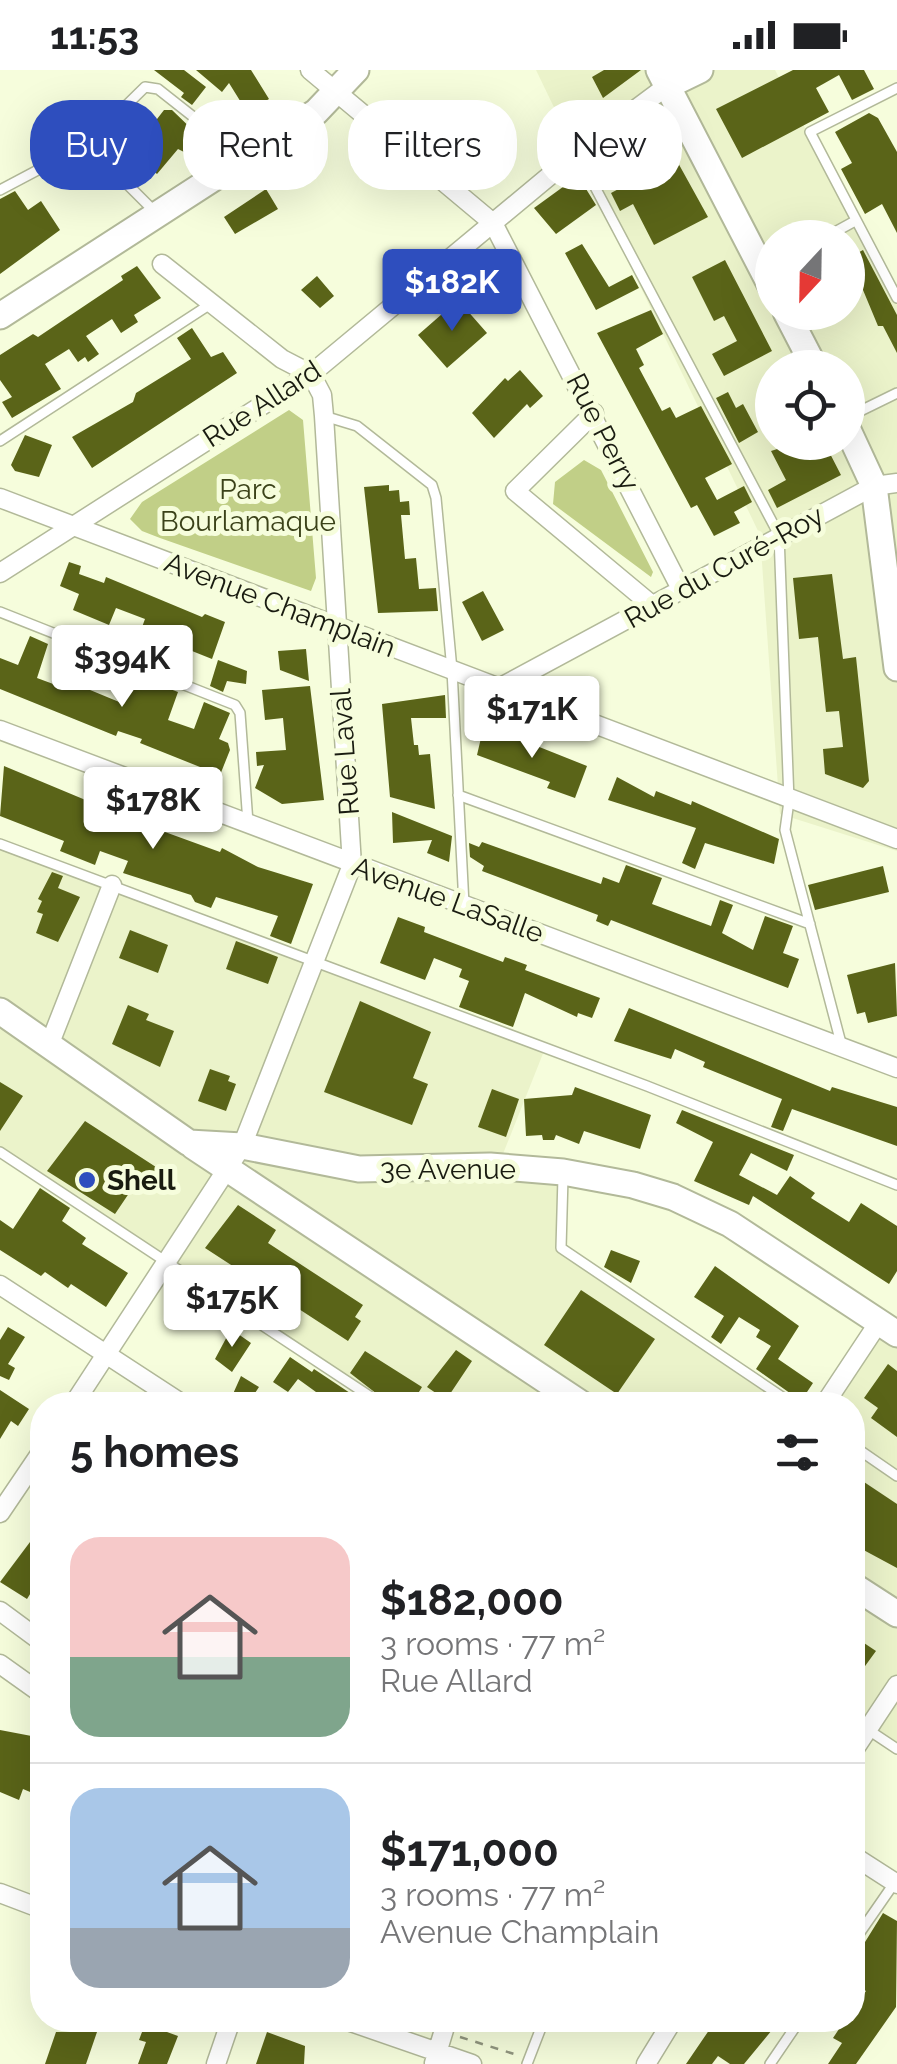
<!DOCTYPE html>
<meta charset="utf-8">
<style>
:root{--surface:#fff;--page:#f6f6f6;--text:#202124;--muted:#757577;--line:#e0e0e0;--accent:#2e4ebe}
body{margin:0;font-family:Raleway,sans-serif;background:var(--page);color:var(--text);height:100vh;display:flex;flex-direction:column;font-size:38px;white-space:nowrap}
*{box-sizing:border-box;margin:0}
p{font-size:32px;color:var(--muted)}
.icon{flex:none;width:55px;height:55px;fill:none;stroke:currentColor;stroke-width:2;stroke-linecap:round;stroke-linejoin:round}
.map{position:relative;flex:1;overflow:hidden}
.panel{position:absolute;left:30px;top:1322px;width:835px;height:640px;display:flex;flex-direction:column;background:var(--surface);border-radius:40px;box-shadow:0 10px 40px #0002}
.panel>*{flex:none}
.hud{position:absolute;left:30px;top:30px;width:838px;height:90px;display:flex;gap:20px}
.needle{width:65px;rotate:202deg}
.buttons{position:absolute;left:755px;top:150px;display:grid;gap:20px}
.buttons a{display:grid;place-items:center;width:110px;height:110px;border-radius:50%;background:var(--surface);box-shadow:0 10px 40px #0002;font-size:50px}
.price{position:absolute;translate:-50% -85px;padding:0 22px;border-radius:10px;background:#fff;color:#222;font-size:32px;line-height:65px;filter:drop-shadow(0 2px 5px #0008)}
.price::after{content:'';position:absolute;left:50%;top:60px;width:30px;height:22px;margin-left:-15px;background:inherit;clip-path:polygon(0 0,100% 0,50% 100%)}
.price.selected{background:var(--accent);color:#fff}
ul{padding:0;list-style:none}
li{display:flex;align-items:center;gap:30px;height:250px;padding:0 40px}
li+li{border-top:2px solid var(--line)}
li span{display:grid;place-items:center;flex:none;width:280px;height:200px;border-radius:30px;color:#555}
li>.icon{margin-inline-start:auto}
span .icon{width:120px;height:120px;fill:#fffc;stroke-width:1}
li b{font-size:42px}
h2{display:flex;justify-content:space-between;align-items:center;height:120px;padding:0 40px;font-size:42px}
.tag{padding:0 35px;border-radius:40px;background:var(--surface);box-shadow:0 10px 40px #0002;font-size:35px;line-height:90px}
.tag.selected{background:var(--accent);color:#fff}
.status{display:flex;justify-content:space-between;align-items:center;height:70px;padding:0 50px;background:var(--surface);direction:ltr}
.status svg{height:28px;fill:currentColor}
.map>svg:first-child{display:block}
.built{fill:#ebf3ca;fill-rule:evenodd}
.green{fill:#c1cf87}
.building{fill:#5a6418}
.lines{fill:none;stroke-linecap:round;stroke-linejoin:round}
.lane-casing{stroke:#b2b999;stroke-width:12}
.street-casing{stroke:#b2b999;stroke-width:21}
.secondary-casing{stroke:#b2b999;stroke-width:29}
.path{stroke:#91967f;stroke-width:2.5;stroke-dasharray:8 8;stroke-linecap:butt}
.lane{stroke:#fff;stroke-width:9}
.street{stroke:#fff;stroke-width:18}
.secondary{stroke:#fff;stroke-width:25}
.poi-dot{fill:#2e4ebe;stroke:#f6fddc;stroke-width:4}
.labels{text-anchor:middle;dominant-baseline:central;stroke-width:10;stroke-linejoin:round;paint-order:stroke}
.street-label{font-size:28px;fill:#191b10;stroke:#f6fddc}
.park-label{font-size:28px;fill:#3b4219;stroke:#f6fddc}
.poi-label{font-size:28px;font-weight:bold;fill:#191b10;stroke:#f6fddc;text-anchor:start}
</style>
<div class="status"><b>11:53</b><svg viewBox="0 0 49 12"><path d="M0 12V9h3v3zM5 12V6h3v6zM10 12V3h3v9zM15 12V0h3v12zM26 1h20v11H26zM47 4h2v5h-2z"/></svg></div>
<div class="map">
<svg width="897" height="1994" viewBox="0 0 897 1994">
<rect width="100%" height="100%" fill="#f6fddc"/>
<path class="built" d="M536,0H775L897,235V781L780,744L760,465ZM772,168H848V242H772ZM772,298H848V372H772Z
M0,778L544,981L497,1099L562,1104L557,1178L791,1335H376L0,1088Z
M877,1253L897,1267V1683L853,1653L852,1335H823Z"/>
<path class="green" d="M289,340L303,350L316,508L311,521L160,468L142,461L130,449L142,432Z
M584,390L601,400L653,502L651,507L553,434L555,412Z"/>
<path class="building" d="M154,0H184L206,17L192,35L181,27L184,23Z
M196,0H251L269,29L247,42L229,13L222,22Z
M604,0H641L603,28L592,7Z
M793,0H864L874,19L852,30L839,5L816,18L829,42L742,88L716,39Z
M164,40H172L199,66L186,83L178,79L157,104L138,88L142,82L116,60L127,46L147,62Z
M869,43L878,48L897,82V163L882,134L865,144L841,99L852,93L835,62Z
M656,53L708,147L654,175L633,134L620,141L611,123L643,106L623,70Z
M578,106L596,135L556,164L534,138Z
M266,119L278,139L235,164L224,147Z
M15,121L28,140L41,131L60,160L0,204V129Z
M582,174L609,217L632,205L639,218L596,240L565,183Z
M863,180L897,245V283L883,256H878L858,208L853,210L848,199V188Z
M725,190L772,281L724,306L712,284L737,271L724,246L714,251L692,207Z
M137,196L161,228L134,245L138,252L121,263L112,249L86,266L99,284L88,292L85,287L78,292L69,279L45,294L61,319L12,348L2,332L12,327L0,310V285L33,264L38,267L123,210L121,206Z
M317,206L334,226L320,238L301,220Z
M458,230L487,263L447,298L418,265Z
M651,240L663,264L636,279L644,295L639,298L662,341L670,337L676,348L701,336L732,394L705,408L717,430L744,416L752,432L734,442L740,453L714,466L697,435L691,438L597,263Z
M192,258L211,287L223,282L237,303L92,398L72,367L133,332L136,323L191,289L177,268Z
M520,300L543,326L530,338L527,334L494,368L472,343L505,308L508,311Z
M728,322L736,338L743,334L758,362L739,373L716,328Z
M25,365L52,375L39,407L15,401L11,395Z
M799,372H824L841,405L777,438L768,420L786,410L771,381Z
M389,415V421L399,420L400,432L409,431L410,445H401L405,489L416,488L419,519L436,518L438,541L378,543L364,417Z
M69,492L81,496L79,504L104,513L106,507L202,547L205,544L225,552L212,589L182,577L180,584L138,568L145,549L116,538L109,555L73,540L79,524L60,516Z
M832,504L843,589L856,587L869,711L863,718L825,704L823,679L843,677L839,641L826,642L818,567L799,569L793,508Z
M483,521L504,560L482,571L462,532Z
M30,566L48,574L37,608L64,618L74,590L86,595L78,615L124,634L136,606L178,622L168,650L194,659L204,632L230,643L219,669L228,673L230,680L220,705L140,673L142,669L118,661L116,666L0,619V588L18,595Z
M306,579L309,611L280,600L278,581Z
M218,590L247,601L246,614L227,611L223,622L210,616Z
M310,616L324,730L282,734L255,718L264,695L257,696L256,682L286,680L283,648L265,650L262,620Z
M445,625L446,648H411L414,675H418L419,685L430,684L435,739L390,727L382,634Z
M484,655L587,696L575,728L547,718L550,712L477,685Z
M4,696L143,754L220,782L222,778L258,797L313,814L291,874L270,866L278,846L216,827L211,838L195,832L191,825L123,803L128,791L100,781L95,795L60,781L64,771L0,746Z
M617,707L654,727L656,721L691,735L692,731L779,769L774,794L705,773L695,799L682,793L696,758L608,730Z
M392,742L452,766L449,792L427,783L432,770L393,773Z
M482,772L601,814L603,807L619,813L626,795L662,808L652,834L711,856L720,830L733,835L722,863L753,880L765,846L793,856L783,883L799,889L788,918L611,850L608,856L596,851L598,845L482,801L484,796L470,787L469,773L479,777Z
M883,796L889,822L815,840L808,815Z
M52,802L63,806L58,818L80,827L58,872L36,863L43,844L37,842L42,831L38,829Z
M398,847L425,857L424,862L503,892L505,887L527,895L525,900L600,928L592,948L578,943L577,947L525,923L513,957L459,937L469,911L459,907L462,899L434,888L425,910L380,893Z
M130,860L168,875L158,903L119,888Z
M236,871L278,887L268,914L226,899Z
M895,893L897,946L868,953L865,942L857,944L847,905Z
M360,931L431,962L413,1008L428,1014L412,1055L324,1022Z
M128,935L149,944L146,950L174,961L160,997L112,974Z
M629,938L830,1021L832,1017L897,1037V1076L792,1039L783,1061L771,1057L782,1029L703,997L705,992L675,979L671,989L614,971Z
M210,999L230,1006L228,1011L236,1014L226,1041L198,1031Z
M0,1012L23,1026L0,1061Z
M575,1017L651,1045L640,1079L584,1061L579,1074L556,1065L554,1070H543L542,1065L526,1066L524,1029L572,1025Z
M492,1019L519,1029L506,1067L478,1057Z
M682,1040L794,1085L787,1101L751,1083L739,1105L777,1125L790,1106L815,1123L811,1128L849,1152L861,1133L897,1156V1201L889,1214L753,1126L749,1135L694,1111L713,1072L676,1053Z
M85,1051L159,1099L150,1114L140,1107L115,1144L47,1101Z
M40,1118L70,1138L62,1151L86,1168L82,1174L128,1203L106,1237L71,1214L68,1218L45,1202L41,1206L0,1180V1150L13,1159Z
M238,1135L276,1160L268,1173L363,1235L355,1247L361,1251L348,1271L205,1178Z
M611,1180L640,1191L631,1213L604,1197Z
M715,1196L799,1256L778,1289L813,1313L801,1331L756,1299L771,1276L756,1267L760,1260L739,1247L721,1274L711,1267L724,1246L694,1227Z
M581,1220L655,1269L617,1324L544,1275Z
M8,1257L25,1267L8,1294L15,1298L9,1310L0,1306V1270Z
M231,1259L251,1273L232,1302L215,1289Z
M456,1280L472,1291L446,1330L427,1317Z
M365,1281L422,1317L411,1335H391L350,1303Z
M290,1287L312,1302L314,1299L368,1335H334L298,1309L288,1322L273,1312Z
M888,1294L897,1301V1367L871,1348L878,1338L864,1328Z
M241,1306L259,1317L247,1335H228Z
M0,1320L29,1339L18,1356L11,1351L0,1369Z
M852,1404L897,1434V1498L858,1477L860,1473L852,1468Z
M42,1456V1505L27,1529L0,1512Z
M852,1565L876,1581L852,1614Z
M0,1660L42,1668V1727L23,1719L19,1730L0,1722Z
M883,1843L897,1851L896,1937L856,1994H828L842,1973L833,1968L845,1950H852V1940L866,1921L852,1912V1893Z
M716,1950H758L772,1960L744,1994H730L718,1986L712,1994H686Z
M145,1954L178,1966L167,1994H138L146,1972L139,1970Z
M56,1962H97L86,1994H45Z
M267,1962L305,1976L304,1994H256Z"/>
<g class="lines">
<defs>
<path id="lane" d="M897,18L810,62L897,228
M87,74L156,143
M577,83L779,465L789,731L785,760L842,977
M0,120L87,74L145,17L158,19L243,86
M824,168L855,151
M324,346L357,356L432,415L436,428L452,600L464,835
M848,347L897,323
M0,371L212,233
M0,542L235,635L240,643L248,753
M458,725L810,854
M0,774L647,1016L897,1115
M0,1082L383,1335
M563,1107L561,1178L794,1335
M852,1375L897,1406
M852,1649L897,1679
M852,1874L895,1812
M527,1994L544,1950
M770,1994L800,1950"/>
<path id="street" d="M310,0L493,153L681,519
M162,194L282,289L311,304
M594,343L515,421L653,536
M0,428L897,769
M0,503L311,304L577,83L667,16
M501,617L874,416L897,413
M0,660L897,998
M50,973L112,815
M0,1215L184,1335
M73,1335L242,1076L352,795L324,346L322,325L311,304
M824,1335L879,1252
M0,1443L42,1381
M0,1541L42,1572
M0,1594L42,1624
M852,1683L897,1615
M852,1785L897,1814
M0,1823L42,1839
M345,1950L472,1994
M434,1993L447,1950
M216,1994L231,1950
M646,1994L673,1950"/>
<path id="secondary" d="M659,0L772,218
M667,16L700,0
M786,242L815,298
M0,246L316,42L356,0
M848,360L874,416L897,598
M0,941L189,1073L242,1076L359,1099L490,1096L563,1102L633,1115L673,1127L730,1154L897,1264
M193,1076L583,1335
M852,1515L897,1544"/>
</defs>
<use href="#lane" class="lane-casing"/>
<use href="#street" class="street-casing"/>
<use href="#secondary" class="secondary-casing"/>
<path class="path" d="M460,1967L514,1984"/>
<use href="#lane" class="lane"/>
<use href="#street" class="street"/>
<use href="#secondary" class="secondary"/>
</g>
<circle class="poi-dot" cx="87" cy="1110" r="10"/>
<g class="labels">
<g class="street-label">
<text transform="translate(262 334) rotate(-33)">Rue Allard</text>
<text transform="translate(603 362) rotate(63)">Rue Perry</text>
<text transform="translate(724 497) rotate(-29)">Rue du Curé-Roy</text>
<text transform="translate(280 535) rotate(21)">Avenue Champlain</text>
<text transform="translate(345 682) rotate(-94)">Rue Laval</text>
<text transform="translate(448 830) rotate(20)">Avenue LaSalle</text>
<text x="448" y="1099">3e Avenue</text>
</g>
<g class="park-label">
<text x="248" y="419">Parc<tspan x="248" dy="32">Bourlamaque</tspan></text>
</g>
<g class="poi-label">
<text x="107" y="1110">Shell</text>
</g>
</g>
</svg>
<div class="buttons">
<a><svg class="needle" viewBox="-14 -14 28 28"><path d="M0-13l5 13h-10z" fill="#e53935"/><path d="M0 13l5-13h-10z" fill="#757577"/></svg></a>
<a><svg class="icon" aria-label="locate" viewBox="0 0 24 24"><circle cx="12" cy="12" r="6"/><path d="M12 2v4M12 18v4M2 12h4M18 12h4"/></svg></a>
</div>
<b class="price selected" style="left:452px;top:264px">$182K</b>
<b class="price" style="left:122px;top:640px">$394K</b>
<b class="price" style="left:532px;top:691px">$171K</b>
<b class="price" style="left:153px;top:782px">$178K</b>
<b class="price" style="left:232px;top:1280px">$175K</b>
<div class="hud">
<a class="tag selected">Buy</a>
<a class="tag">Rent</a>
<a class="tag">Filters</a>
<a class="tag">New</a>
</div>
<section class="panel">
<h2>5 homes<svg class="icon" aria-label="filters" viewBox="0 0 24 24"><path d="M4 7h16M4 17h16"/><circle cx="9" cy="7" r="2"/><circle cx="15" cy="17" r="2"/></svg></h2>
<ul>
<li><span style="background:linear-gradient(#f6c9c9 60%,#7fa58c 0)"><svg class="icon" aria-label="home" viewBox="0 0 24 24"><path d="M3 11l9-7 9 7M6 9v11h12V9"/></svg></span><div><b>$182,000</b><p>3 rooms · 77 m²</p><p>Rue Allard</p></div></li>
<li><span style="background:linear-gradient(#a9c7e8 70%,#9aa5b1 0)"><svg class="icon" aria-label="home" viewBox="0 0 24 24"><path d="M3 11l9-7 9 7M6 9v11h12V9"/></svg></span><div><b>$171,000</b><p>3 rooms · 77 m²</p><p>Avenue Champlain</p></div></li>
</ul>
</section>
</div>
